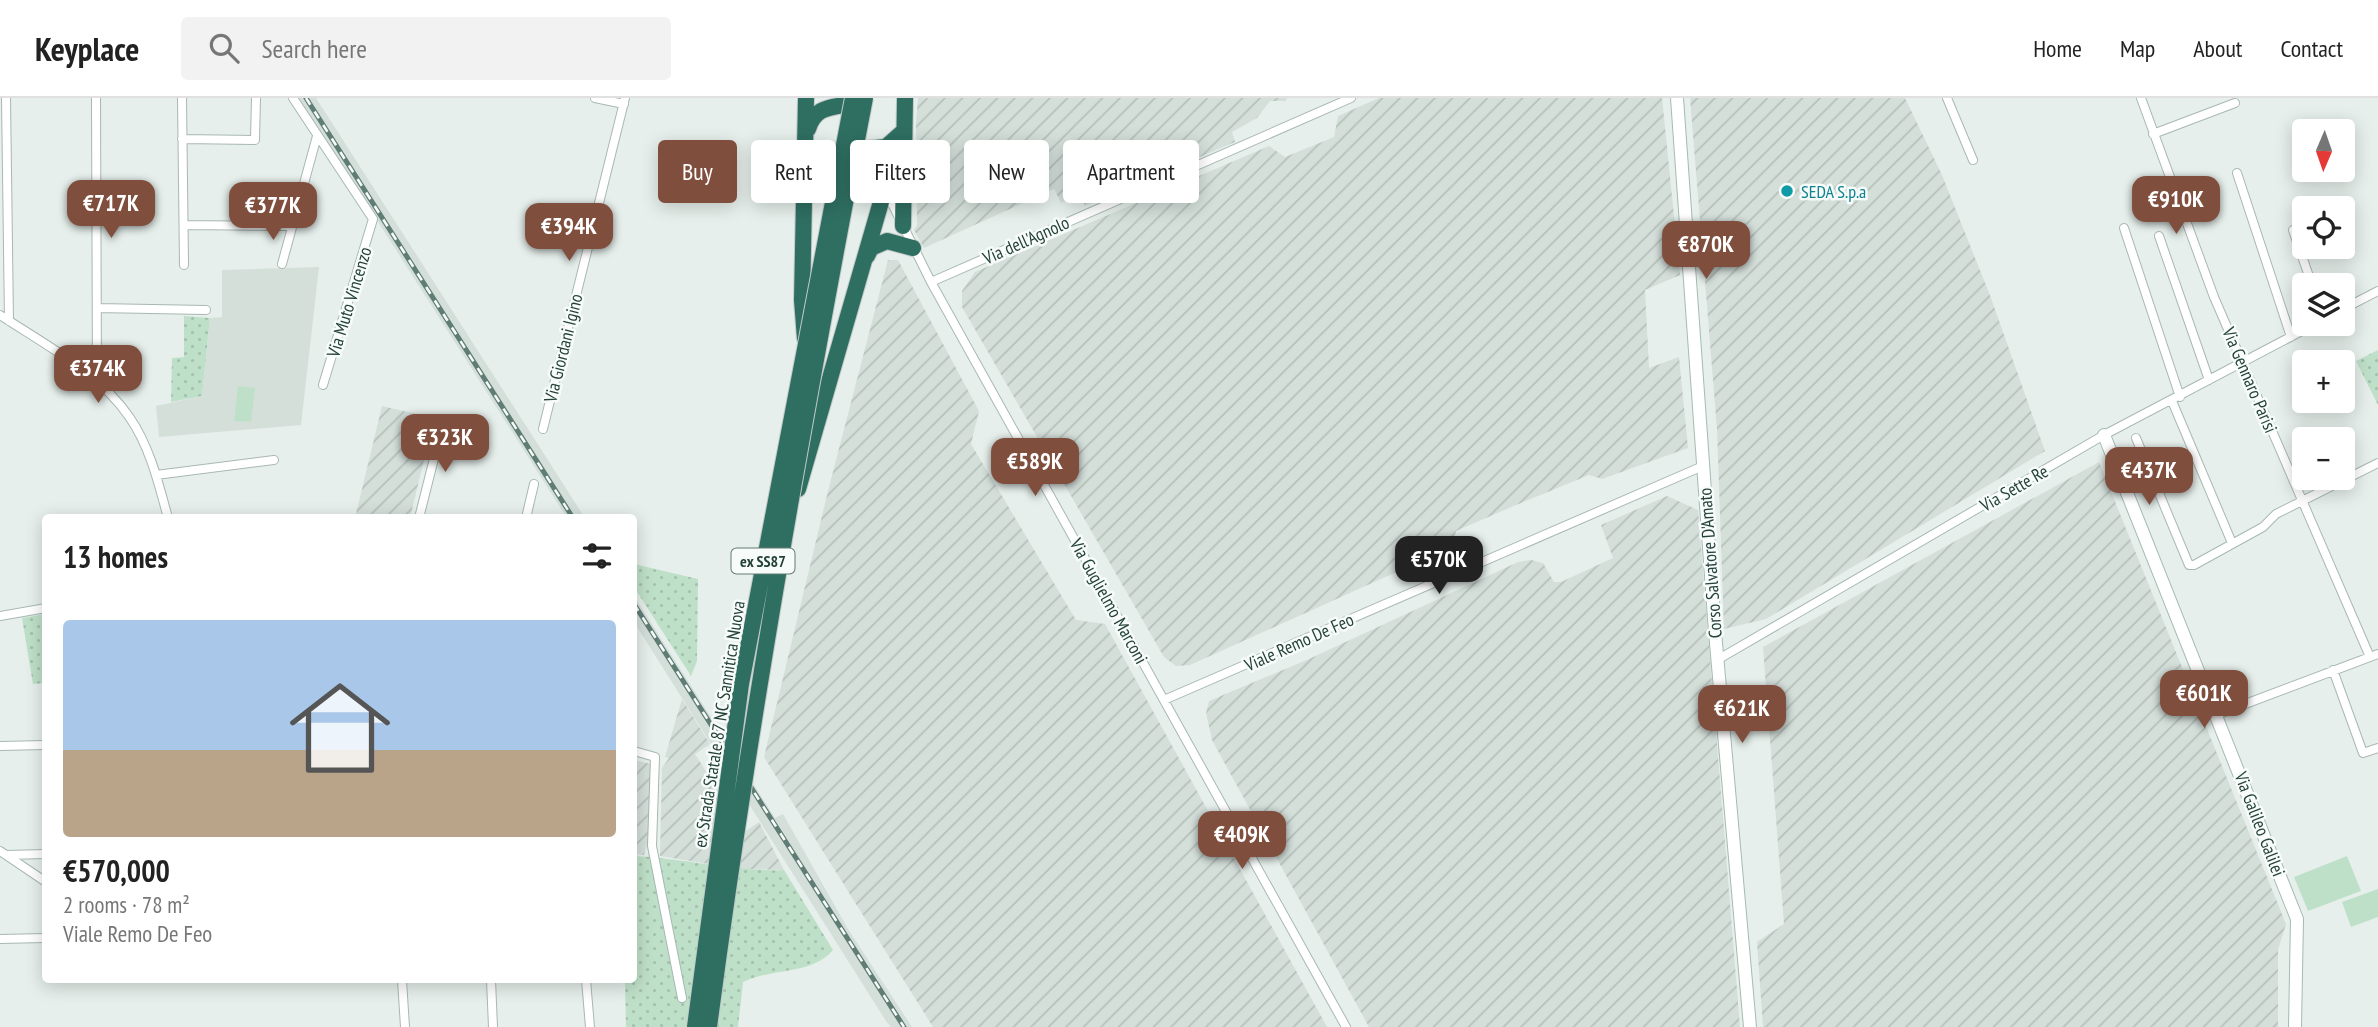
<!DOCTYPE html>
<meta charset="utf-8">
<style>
:root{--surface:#fff;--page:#f2f2f2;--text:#222;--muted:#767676;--line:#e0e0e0;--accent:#804e3d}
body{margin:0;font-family:"PT Sans Narrow",sans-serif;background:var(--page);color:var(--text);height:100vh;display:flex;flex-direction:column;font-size:26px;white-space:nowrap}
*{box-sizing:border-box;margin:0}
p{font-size:23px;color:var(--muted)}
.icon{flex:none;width:38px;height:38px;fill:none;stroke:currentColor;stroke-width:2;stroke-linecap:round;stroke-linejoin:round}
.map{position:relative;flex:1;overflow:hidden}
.drawer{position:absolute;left:42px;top:416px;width:595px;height:469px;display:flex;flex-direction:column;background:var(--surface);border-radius:7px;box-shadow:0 4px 18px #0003}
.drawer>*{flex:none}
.banner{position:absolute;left:658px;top:42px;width:665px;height:63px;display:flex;gap:14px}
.needle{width:46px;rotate:182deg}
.tools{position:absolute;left:2292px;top:21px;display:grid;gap:14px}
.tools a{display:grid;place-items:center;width:63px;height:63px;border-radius:7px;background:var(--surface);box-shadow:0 4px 18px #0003;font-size:35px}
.price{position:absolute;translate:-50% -60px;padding:0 16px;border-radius:14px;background:var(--accent);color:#fff;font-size:23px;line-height:46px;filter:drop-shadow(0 2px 4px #0008)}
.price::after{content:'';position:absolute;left:50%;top:42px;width:21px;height:16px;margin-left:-10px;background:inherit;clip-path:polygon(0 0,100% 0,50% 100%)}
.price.on{background:#222;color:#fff}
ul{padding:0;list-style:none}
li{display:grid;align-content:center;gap:14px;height:371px;padding:0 21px}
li+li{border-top:2px solid var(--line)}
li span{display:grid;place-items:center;height:217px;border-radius:7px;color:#555}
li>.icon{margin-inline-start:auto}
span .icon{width:126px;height:126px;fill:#fffc;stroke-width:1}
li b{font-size:30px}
h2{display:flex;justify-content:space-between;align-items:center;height:84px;padding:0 21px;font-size:30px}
.pill{padding:0 24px;border-radius:7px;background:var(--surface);box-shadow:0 4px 18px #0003;font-size:24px;line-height:63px}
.pill.on{background:var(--accent);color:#fff}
header{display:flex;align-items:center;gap:42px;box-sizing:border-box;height:98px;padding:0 35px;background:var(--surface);border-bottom:2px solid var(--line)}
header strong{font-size:33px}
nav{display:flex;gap:38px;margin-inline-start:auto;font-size:24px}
.search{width:490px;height:63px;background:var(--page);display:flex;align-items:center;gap:18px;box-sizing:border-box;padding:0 24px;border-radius:7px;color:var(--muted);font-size:26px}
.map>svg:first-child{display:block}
.built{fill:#d4dfda}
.industrial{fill:url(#industrial-furrows)}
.grass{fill:url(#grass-dots)}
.garden{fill:#bfe0c8}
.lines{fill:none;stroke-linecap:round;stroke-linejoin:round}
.street-casing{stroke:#a8b8b2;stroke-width:10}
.secondary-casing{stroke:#a4bbb3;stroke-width:14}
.highway-casing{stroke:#c2cac8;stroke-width:18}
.street{stroke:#fff;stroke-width:8}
.secondary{stroke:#fff;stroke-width:12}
.highway{stroke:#2f6f62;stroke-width:16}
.rail-casing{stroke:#5f7d75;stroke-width:5}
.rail{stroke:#f7fbf9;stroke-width:2.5;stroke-dasharray:8;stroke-linecap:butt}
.highway-bridge-casing{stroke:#c2cac8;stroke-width:18;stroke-linecap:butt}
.highway-bridge{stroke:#2f6f62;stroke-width:16}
.culture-dot{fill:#0f9aa8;stroke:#f7fbf9;stroke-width:2.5}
.labels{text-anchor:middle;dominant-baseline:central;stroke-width:5;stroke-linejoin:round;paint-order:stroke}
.shield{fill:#f7fbf9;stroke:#637a73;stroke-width:2}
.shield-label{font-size:16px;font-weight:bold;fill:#24423a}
.culture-label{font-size:18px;fill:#0d838f;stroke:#f7fbf9;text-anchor:start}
.street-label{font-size:18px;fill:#24423a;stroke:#f7fbf9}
</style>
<header>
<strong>Keyplace</strong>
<div class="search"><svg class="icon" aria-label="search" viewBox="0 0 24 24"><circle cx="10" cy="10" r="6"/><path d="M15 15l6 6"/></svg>Search here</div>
<nav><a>Home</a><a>Map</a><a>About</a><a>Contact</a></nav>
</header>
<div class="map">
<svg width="2378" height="929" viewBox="0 0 2378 929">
<defs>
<pattern id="industrial-furrows" width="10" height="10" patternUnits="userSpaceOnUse" patternTransform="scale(1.75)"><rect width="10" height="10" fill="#d4dfda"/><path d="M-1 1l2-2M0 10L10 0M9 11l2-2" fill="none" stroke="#b6c1bc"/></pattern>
<pattern id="grass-dots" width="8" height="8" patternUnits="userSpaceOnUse" patternTransform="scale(1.75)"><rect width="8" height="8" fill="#bfe0c8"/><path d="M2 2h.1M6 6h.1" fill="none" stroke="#a4c1ad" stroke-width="1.8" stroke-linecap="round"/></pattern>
</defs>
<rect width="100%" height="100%" fill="#e6efeb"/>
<path class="built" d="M299,0H316L585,420H567Z
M319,169L301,327L159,339L156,308L202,298L210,220L222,219V172Z
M634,498L775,720L783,716L848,831L912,929H891L886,923L634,524Z"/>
<path class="industrial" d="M918,0H1287L1286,3H1270L1257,20L1232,34L1235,44L1085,108L1080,96L1061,105L1054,91L924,150L914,132L917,127L916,25Z
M1379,0H1662L1680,177L1645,192L1649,270L1679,259L1688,350L1602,381L1589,377L1516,407L1456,433L1452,449L1190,567L1176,568L1164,559L962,209V193L975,174L1269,48L1285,59L1334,39L1338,18Z
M1690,0H1905L1942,77L1991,200L2045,353L1766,521L1724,531L1717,331Z
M888,162H898L979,313L971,346L1076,522L1105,526L1327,929H933L764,659L828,393Z
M382,308L434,320L410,420H355Z
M2099,364L2286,826L2278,852V929H1763L1757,844L1784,826L1763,549Z
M1667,398L1698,412L1740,929H1369L1212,642L1206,615L1209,603L1309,561L1518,464L1531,462L1543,465L1554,484H1561L1613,460L1601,427Z
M682,601L710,646L695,656L744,734L759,724L784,772L739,771L660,758L662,670L669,660L665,659Z
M634,662L651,666L648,742L644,757L634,756Z"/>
<path class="grass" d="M184,218L210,220L202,298L171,304L172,260L184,259Z
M2378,252V307L2356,263Z
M634,466L698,481L697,563L691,578L634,489Z
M45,516V585L33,586L22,520Z
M634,758C683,760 733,774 784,772L833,852C812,877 771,870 743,884L738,929H626L625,882H634Z"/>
<path class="garden" d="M238,288L255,290L251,324L234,323Z
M2347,758L2361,793L2308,813L2294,779Z
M2378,791V819L2351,829L2342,804Z"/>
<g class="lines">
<defs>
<path id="street" d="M6,0L9,223
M96,0L97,284
M182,0L184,167
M293,0L373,121L323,287
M595,0L624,6
M1947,0L1973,62
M2141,0L2214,199L2370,559
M2153,36L2235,5
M182,41L255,42L256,0
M864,49L931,184L1346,929
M2237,75L2291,239
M184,127L292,128
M2124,130L2180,299
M2293,132L2312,187
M2159,138L2209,282
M282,166L317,38
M931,184L1351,0
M97,210L206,212
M2343,211L2378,193
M0,217C44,246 100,275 130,320C150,349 159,387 168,420
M2172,303L2232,445
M543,331L625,0
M2136,340L2189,467H2194L2263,429L2276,416L2378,365
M156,377L274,362
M419,420L443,325
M526,420L534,386
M0,518L46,510
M1717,562L2104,337L2315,226
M2333,572L2363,655L2378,650
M1164,602L1703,368
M2216,617L2378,556
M0,648L46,647
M634,653L655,659L652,748L682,900
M0,753L46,784
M7,757L46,756
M0,841L46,840
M402,882L405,929
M491,882L493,929
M586,882L590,929"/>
<path id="secondary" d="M1677,0L1715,534L1750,929
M2104,337L2297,821L2295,929"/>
<path id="highway" d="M808,31C814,12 825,10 843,7
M865,51L886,49L904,33
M903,128L905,0
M867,158L871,150L887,143L913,150
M805,241L802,202L806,0
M798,391L885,90"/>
</defs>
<use href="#street" class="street-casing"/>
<use href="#secondary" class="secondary-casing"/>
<use href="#highway" class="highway-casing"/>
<use href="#street" class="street"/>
<use href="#secondary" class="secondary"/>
<use href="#highway" class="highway"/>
<defs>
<path id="rail" d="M306,0L573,420
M634,506L904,929"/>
</defs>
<use href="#rail" class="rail-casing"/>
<use href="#rail" class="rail"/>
<defs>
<path id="highway-bridge" d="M695,929L741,586L853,0
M709,929C750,618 806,308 865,0"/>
</defs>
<use href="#highway-bridge" class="highway-bridge-casing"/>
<use href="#highway-bridge" class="highway-bridge"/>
</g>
<circle class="culture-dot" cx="1787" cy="93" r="7"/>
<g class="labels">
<rect class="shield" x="731.5" y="450.5" width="63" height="25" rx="5"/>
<g class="shield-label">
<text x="763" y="463">ex SS87</text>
</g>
<g class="culture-label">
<text x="1801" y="93">SEDA S.p.a</text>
</g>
<g class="street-label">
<text transform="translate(1026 142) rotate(-24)">Via dell'Agnolo</text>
<text transform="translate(349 204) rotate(-73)">Via Muto Vincenzo</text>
<text transform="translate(563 250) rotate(-76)">Via Giordani Igino</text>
<text transform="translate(2250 282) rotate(67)">Via Gennaro Parisi</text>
<text transform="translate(2014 390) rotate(-30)">Via Sette Re</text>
<text transform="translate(1710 465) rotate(-94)">Corso Salvatore D'Amato</text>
<text transform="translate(1109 503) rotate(61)">Via Guglielmo Marconi</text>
<text transform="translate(1299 544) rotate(-24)">Viale Remo De Feo</text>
<text transform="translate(719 626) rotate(-81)">ex Strada Statale 87 NC Sannitica Nuova</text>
<text transform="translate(2260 726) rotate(69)">Via Galileo Galilei</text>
</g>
</g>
</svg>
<div class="tools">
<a><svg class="needle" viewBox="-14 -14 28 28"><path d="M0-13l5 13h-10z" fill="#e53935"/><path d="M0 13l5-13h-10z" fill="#767676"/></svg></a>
<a><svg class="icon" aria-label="locate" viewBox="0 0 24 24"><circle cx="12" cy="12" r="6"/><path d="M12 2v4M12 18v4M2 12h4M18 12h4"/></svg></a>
<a><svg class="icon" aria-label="layers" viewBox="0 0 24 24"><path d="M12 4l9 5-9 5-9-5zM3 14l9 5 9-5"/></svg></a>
<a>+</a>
<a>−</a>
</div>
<b class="price" style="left:2176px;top:138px">€910K</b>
<b class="price" style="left:111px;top:142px">€717K</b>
<b class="price" style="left:273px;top:144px">€377K</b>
<b class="price" style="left:569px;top:165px">€394K</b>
<b class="price" style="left:1706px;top:183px">€870K</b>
<b class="price" style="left:98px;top:307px">€374K</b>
<b class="price" style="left:445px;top:376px">€323K</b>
<b class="price" style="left:1035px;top:400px">€589K</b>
<b class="price" style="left:2149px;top:409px">€437K</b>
<b class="price on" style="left:1439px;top:498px">€570K</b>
<b class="price" style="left:2204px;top:632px">€601K</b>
<b class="price" style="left:1742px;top:647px">€621K</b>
<b class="price" style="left:1242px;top:773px">€409K</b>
<div class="banner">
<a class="pill on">Buy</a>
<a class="pill">Rent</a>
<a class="pill">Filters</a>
<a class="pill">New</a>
<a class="pill">Apartment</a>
</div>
<section class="drawer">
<h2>13 homes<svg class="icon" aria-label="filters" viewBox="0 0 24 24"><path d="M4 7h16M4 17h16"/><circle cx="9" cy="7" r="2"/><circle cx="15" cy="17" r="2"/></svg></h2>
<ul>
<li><span style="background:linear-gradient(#a9c7e8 60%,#b9a48a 0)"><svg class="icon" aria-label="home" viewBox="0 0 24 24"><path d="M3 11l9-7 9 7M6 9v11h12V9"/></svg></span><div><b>€570,000</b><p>2 rooms · 78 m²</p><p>Viale Remo De Feo</p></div></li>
</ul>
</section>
</div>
